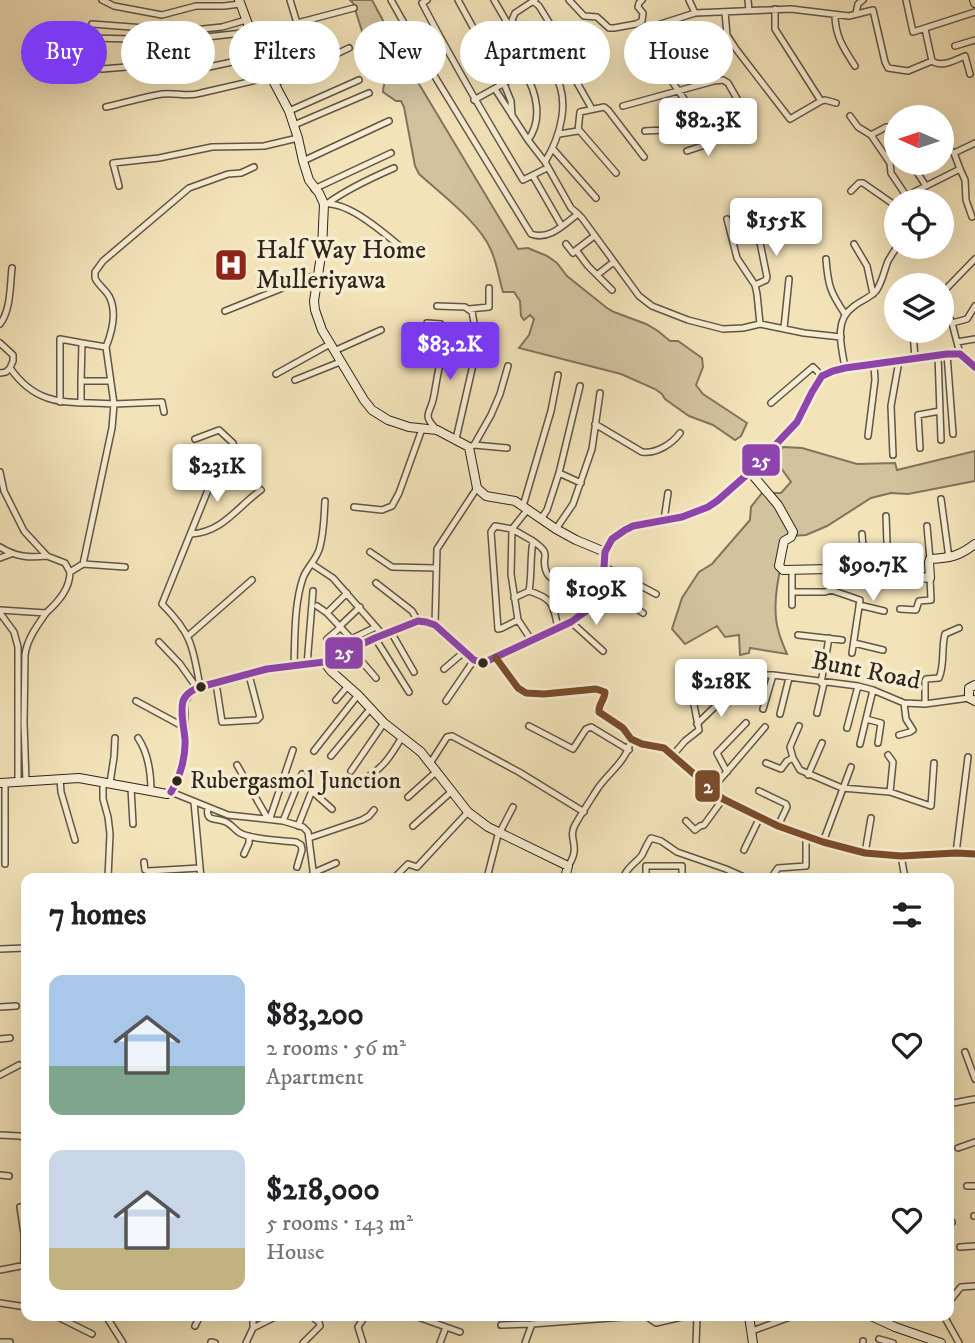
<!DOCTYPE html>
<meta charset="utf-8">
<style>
:root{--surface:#fff;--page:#f2f2f2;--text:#202124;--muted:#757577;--accent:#7c3aed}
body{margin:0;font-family:"IM FELL DW Pica",serif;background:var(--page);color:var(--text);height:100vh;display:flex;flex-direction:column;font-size:26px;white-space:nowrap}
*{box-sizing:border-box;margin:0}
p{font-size:23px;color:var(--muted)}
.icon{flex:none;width:38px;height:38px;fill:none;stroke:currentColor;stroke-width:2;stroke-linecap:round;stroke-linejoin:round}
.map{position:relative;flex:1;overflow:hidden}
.details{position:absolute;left:21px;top:873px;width:933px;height:448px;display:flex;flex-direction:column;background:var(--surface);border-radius:14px;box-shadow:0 7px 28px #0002}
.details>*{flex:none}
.top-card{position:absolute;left:21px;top:21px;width:934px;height:63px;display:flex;gap:14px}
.needle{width:46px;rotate:273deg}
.fabs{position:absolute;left:884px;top:105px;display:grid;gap:14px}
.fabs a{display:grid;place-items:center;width:70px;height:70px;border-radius:50%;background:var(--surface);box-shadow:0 7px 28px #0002;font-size:35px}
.price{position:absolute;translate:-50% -60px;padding:0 16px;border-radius:7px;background:#fff;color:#222;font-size:23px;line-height:46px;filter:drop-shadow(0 2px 4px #0008)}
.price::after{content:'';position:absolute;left:50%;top:42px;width:21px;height:16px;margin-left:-10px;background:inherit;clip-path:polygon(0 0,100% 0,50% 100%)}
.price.active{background:var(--accent);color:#fff}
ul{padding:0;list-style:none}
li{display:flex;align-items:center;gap:21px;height:175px;padding:0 28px}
li span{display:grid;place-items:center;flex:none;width:196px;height:140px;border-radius:14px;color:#555}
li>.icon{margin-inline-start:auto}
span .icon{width:84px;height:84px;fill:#fffc;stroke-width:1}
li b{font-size:30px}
h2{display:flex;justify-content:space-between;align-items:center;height:84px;padding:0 28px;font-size:30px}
.chip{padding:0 24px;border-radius:32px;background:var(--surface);box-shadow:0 7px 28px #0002;font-size:24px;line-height:63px}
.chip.active{background:var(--accent);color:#fff}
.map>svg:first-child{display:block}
.green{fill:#d2c39f;stroke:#81745e;stroke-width:2}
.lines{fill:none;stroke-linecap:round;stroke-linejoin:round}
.street-casing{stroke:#615545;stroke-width:8}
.secondary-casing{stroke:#30261e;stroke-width:10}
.street{stroke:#f7edd2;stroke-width:5}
.secondary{stroke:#f7edd2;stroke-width:8}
.bus-1-casing{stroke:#f7edd2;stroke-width:12}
.bus-2-casing{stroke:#f7edd2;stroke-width:12}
.bus-1{stroke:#8e44ad;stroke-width:7}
.bus-2{stroke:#7a4b2a;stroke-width:7}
.bus-dot{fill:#30261e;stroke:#f7edd2;stroke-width:2.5}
.labels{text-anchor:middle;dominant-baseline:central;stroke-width:7;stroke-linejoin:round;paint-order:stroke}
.bus-label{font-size:24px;fill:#30261e;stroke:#f7edd2;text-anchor:start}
.poi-label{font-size:26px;fill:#30261e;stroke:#f7edd2;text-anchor:start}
.street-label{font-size:26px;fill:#30261e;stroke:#f7edd2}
.line-badge{stroke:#f7edd2;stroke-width:2.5}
.badge-label{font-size:19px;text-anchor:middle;font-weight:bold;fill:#fff}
</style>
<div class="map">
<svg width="975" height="1343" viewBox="0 0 975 1343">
<rect width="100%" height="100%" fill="#f3e3b9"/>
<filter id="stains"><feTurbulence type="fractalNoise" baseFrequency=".00286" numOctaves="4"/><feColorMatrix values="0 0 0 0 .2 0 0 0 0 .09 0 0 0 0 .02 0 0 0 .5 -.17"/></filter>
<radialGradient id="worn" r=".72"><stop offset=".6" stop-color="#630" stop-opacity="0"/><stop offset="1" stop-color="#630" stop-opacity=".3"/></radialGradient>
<path class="green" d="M350,0H372L401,54L518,249L528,248L547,256L557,263L567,276L607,308L614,312L646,324L658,331L670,341H678L702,358L703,367L696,385L703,394L747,423L741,436L735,440L713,425L689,416L665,399L662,394L655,389L621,374L519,348L529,335L534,319L530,315L524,320L521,316L520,301L514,292H503C499,279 497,263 491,250C480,223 440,193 419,174L415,166L404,107L401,101H396L383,92C383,88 384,85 385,81C385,72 376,61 370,56L353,3Z
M783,447L802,448L857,464L895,463L897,470L975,451V481L908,494L891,493L871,498L827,526L806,535L790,536C780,564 770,605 779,633C781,640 784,647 787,654L750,648L749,653L740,655L739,635L725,637L717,626L685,644L672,629L682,598L699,572L712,564L750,520L751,507L762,493H781L791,482L774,458Z"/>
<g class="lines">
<defs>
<path id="street" d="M102,0L114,6L162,15L196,6H224L240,4
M290,0L297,23L354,8
M391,0L426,62L531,234C549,241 564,224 578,214L582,218L639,296L652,306L688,320L723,329L743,328L760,324L804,333L841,337
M427,0L422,3C454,64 488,122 523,180L547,168
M458,0L504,84L511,101L512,116
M494,0L533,67
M535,0L515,13L512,20C518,33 526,49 536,58C542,63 549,66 553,72C572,99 560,137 545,162L571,208L578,214
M569,0L584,16L597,17L609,28H614L636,24L642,21L643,13L638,7L639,3L642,0
M689,0L695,13
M748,0L749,11
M906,0L913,32L975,12
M534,2L539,6L576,66
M725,12L727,35L736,49L790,119L821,101L775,29V9
M856,13L858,4L863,0
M835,15C835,36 844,49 855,66
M92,24L184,31L222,27L246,20
M87,38L180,40L251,32
M955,46L975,40
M932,61C942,68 955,60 965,56L970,74
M102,69L176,63L181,73L260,56
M524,72C537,92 543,120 528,140
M276,83L349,48
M495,89L528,140L545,162
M474,100L542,62L559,56L563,58L592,109
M821,101L825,100L836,103
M623,106L714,81L723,80L728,83L748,118
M106,107C125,103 143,97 162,94C177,92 187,98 201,93L270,77
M289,111L359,80
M850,116L858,127L871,135L890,163L891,173L907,197
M294,125L369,93
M579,130L616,173
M645,131C662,130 684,131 700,122
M559,134L578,131L580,112L604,107L608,110L644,157
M942,134L951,151L954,153
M871,135L886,127H889L896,139
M553,149L596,198
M687,151L711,143L712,140L641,36L642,30L695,13L791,9L849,16L873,10L885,62L888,68L908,71L932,61L925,29
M303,161L389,121
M911,163L926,186
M960,169L965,180L966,200L972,217
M533,176L560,223
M119,186L113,163L159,158L212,147L264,146L298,138
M314,189L391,153
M918,190L924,201
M851,191L859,183H863L896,206
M900,201L918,190L960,169L954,153L975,143
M328,203C349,188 371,178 394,168
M324,204C350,201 390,238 409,254
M754,213L767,277L766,280L755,285
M727,219L737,258L755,285L757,294L760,324
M942,227L947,235
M566,244L573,253L576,250L588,266L612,290
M854,244L867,266L873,294
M576,250L593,237
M826,259C828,285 830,292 845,314
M597,275L611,264
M942,293L975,259
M942,301L952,323L960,354
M437,306L465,307L472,312L478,343L456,439
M469,309L489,307V288
M225,311L310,277L317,276
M427,323L441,324L450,342
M952,323L967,319L975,306
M0,324C11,310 10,285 12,268
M784,328L789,279
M913,331L915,359
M957,342L975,339
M0,343L13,355V361L10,368C39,409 69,401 114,404L106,347L82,343L81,381H110
M106,347C112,332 117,311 109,296C105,289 98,285 95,278V272L103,261L189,188L228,174L241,173L254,167
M334,351L381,330
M947,354L953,434
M938,355L941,440
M845,368C842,348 833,321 853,307C860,301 870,298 876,291C882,283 884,271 888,261C891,256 894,251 897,247
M0,373L6,372L10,368
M276,374L330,344
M295,380L340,362
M60,402V339L82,343
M81,403V381
M771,403L813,367L822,376
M595,424L642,452C656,454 672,444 680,433
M437,430C434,426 428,422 428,416C428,412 432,405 433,400C436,389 440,346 450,342C458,340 471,345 478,349
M868,436L875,380L874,365
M195,439L219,430L233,443L234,447L212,480L162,604C192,634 193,647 200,687
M474,445L507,448
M469,447L474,445L491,415L500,394L508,366
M920,448L918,415L940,411
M893,455L891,406L899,361
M0,472L4,491L24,531L47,556L65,563L70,572
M559,473L581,483
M941,499L949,558
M523,506L551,411L558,375
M354,507L382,510L392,506L399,493L422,429
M528,509L512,529L511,574L518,620L532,641
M541,519L547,510L559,473L580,386
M664,520L668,493
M927,526L930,560
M556,529L573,504L592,449L600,393
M191,534C223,532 237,507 261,490
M862,534L865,573
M533,541C554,556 540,554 546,571C549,579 549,574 554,581C558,588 555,597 553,604
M0,547C16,557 29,558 47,556
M370,552L392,567L436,568
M0,558L11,554
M83,564L112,428L114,404L162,402L164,412
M312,564L333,578L383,635
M605,567L656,594
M830,569L829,585L831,590L860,600L852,653
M885,575L887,543L886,516
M376,583L412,611L418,621
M529,591C554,599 553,605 558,628
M792,592H825L831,590
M347,593L327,613L358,646
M602,596L634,607L643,613
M514,598L529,591C532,574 530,558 533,541L512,529L495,526L491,532L498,629L502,628L518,620
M792,605V571
M859,605L884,611
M317,606L327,613
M900,609L916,610L919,601L931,600L930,578
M0,610L46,613C37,626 27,639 25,655L24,723L26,781
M0,613L14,632L18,647V781
M46,613C58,602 70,589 70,572L83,564L125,567
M571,622L603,651
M435,625L437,549L477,488
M340,626L360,607
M391,632L414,672
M798,635L842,640
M188,636L252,580
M375,638L409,692
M327,639L341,627
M351,639L376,627
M159,642L180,664L197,688
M854,643L883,650
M351,649L376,678
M294,665C295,638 294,604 303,578C306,569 315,561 319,550C324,535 324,517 325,501
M307,665L313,591
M444,669L464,652
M756,678L764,675H773L858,686L873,690L904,703L925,704L969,698
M216,683L222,722L257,720L260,717L249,675
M821,683L829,638
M336,700L347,687
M136,701L184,727
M446,701L474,660
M925,704V681L926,679L939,678C945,664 941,649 945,634L959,628
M763,709L773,675
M817,713L824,683
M780,714L789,678
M866,719L881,723L878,743
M697,724L727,695
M529,726L573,749L586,729L591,727L629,750
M799,726L790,747L793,758L800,770L842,788L890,792L931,806L934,763
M847,728L858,686
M899,735L910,732L913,730L906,719L904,703
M138,738C149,754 151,773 151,792
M860,744L873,690
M314,751L358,695
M673,755L685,741L699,730L691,690
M888,755L893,762L890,792
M331,756L370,709
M431,762L447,737L452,736L519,772L584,812
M766,763L781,769L787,761L793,758
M237,765L268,819L270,818L293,750
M351,771L384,723
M727,772L717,753L746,723
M808,775L822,743
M60,779L61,792L75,840
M103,782V799L108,817L110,834L108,878
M110,783L114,757L115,738
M357,784C382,769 388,761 402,737
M131,788L133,824
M712,789L765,727
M759,791L786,804L787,807L778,826
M171,792L228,815L283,821L303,827L308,832L314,878
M408,797L437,771
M194,802L201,878
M208,808C205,823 217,817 226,822C231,824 235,830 240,833C253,840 281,840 296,842L301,845L302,850L297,867
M283,821L302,774
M686,821L695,830L700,826L704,825L723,799
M298,826L311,793H314L332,809
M413,826L451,792
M500,832L513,807
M309,838L362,820L369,816L374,810
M823,842L851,767
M744,850L760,817
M865,853L871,818
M956,853L968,757
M244,854L249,843V836
M901,856L905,878
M144,862L145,870L148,871L200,868
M5,864V783
M568,866C582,846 567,839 575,825C581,814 591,799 598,788C610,771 627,761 631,739
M313,873L336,863
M342,878L347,877
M394,878L408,864L417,867L468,812
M487,878L499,831
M626,878L625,874C629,866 637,862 642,855C645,849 647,844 651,838L661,841L677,852L726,869L746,878
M646,878V866H682V878
M771,878L778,868L806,866V841L807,836
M0,949L26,948
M0,1007L16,1006
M0,1039L10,1038
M965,1052L975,1079
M0,1075L19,1065
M948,1104L975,1099
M0,1135L20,1136L26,1139
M948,1146L949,1145
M958,1148L975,1142
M0,1175L9,1176
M967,1186H975
M20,1207L24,1234V1265
M974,1216H975
M948,1223L952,1222
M960,1247L975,1246
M0,1270L26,1265
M0,1303L26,1307
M948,1303L961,1287L975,1286
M56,1316L92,1334
M106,1316L123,1343
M415,1316L460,1332
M641,1316L647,1317L656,1323L686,1316
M694,1316L697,1317L696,1343
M944,1316L959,1343
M501,1325L532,1324L637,1316
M195,1326L200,1316
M253,1328L277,1316
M752,1331L793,1316
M879,1339L893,1343
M863,1341V1343
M0,1342H10
M211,1342L215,1343
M246,1343L253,1328V1316
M303,1343L320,1326L319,1322L311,1316
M363,1343L358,1327L365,1316
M440,1343L446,1327
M525,1343L532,1324"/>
<path id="secondary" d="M239,0L260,56L289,111L298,138L303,161L309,180L319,193L324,204L322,249L314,301L315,310L322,330L364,400L372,410L388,420L409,427L437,430L469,447L477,488L486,496L515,501L556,529L576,540L605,552
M974,0L975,3
M750,472L778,505L793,532L791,537L784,541L779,566L783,570L830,569L930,578L929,562L930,559C951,558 959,556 975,544
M496,658L518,688L526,693L544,694L596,689L605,692C605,700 598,704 599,712L623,728L631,739L642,744L664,748L723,799L778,826L823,842L865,853L901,856L956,853L975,854
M324,662L331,671L358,695L384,723L421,752L468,812L488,827L568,866L565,878
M975,685L969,688V698L975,701
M0,783L79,778L167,794L171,792L180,773L184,753L185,743L183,702L191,691L200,687L267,669L324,662L375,638L418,621L426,622L435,625L474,660L483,663L571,622L596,604L602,596L605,552L612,539L625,530L633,526L682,517L708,507L717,501L750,472L797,422L812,392L822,376L833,371L845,368L947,354H960L975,367
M749,1316L753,1343
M871,1316L895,1327L941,1343"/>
</defs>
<use href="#street" class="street-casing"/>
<use href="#secondary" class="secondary-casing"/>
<use href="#street" class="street"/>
<use href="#secondary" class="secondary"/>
<defs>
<path id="bus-1" d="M171,792C180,777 186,757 185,739C184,728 180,712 183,701C186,693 193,690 200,687L267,669L324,662L375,638L418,621L426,622L435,625L474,660L483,663L571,622L596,604L602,596L605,552L612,539L625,530L633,526L682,517L708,507L717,501L750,472L797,422L812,392L822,376L833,371L845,368L947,354H960L975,367"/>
<path id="bus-2" d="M496,658L518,688L526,693L544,694L596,689L605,692C605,700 598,704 599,712L623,728L631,739L642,744L664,748L723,799L778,826L823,842L865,853L901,856L956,853L975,854"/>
</defs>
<use href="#bus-1" class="bus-1-casing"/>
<use href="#bus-2" class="bus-2-casing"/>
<use href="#bus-1" class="bus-1"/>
<use href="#bus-2" class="bus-2"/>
</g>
<defs>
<symbol id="hospital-square" viewBox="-11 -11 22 22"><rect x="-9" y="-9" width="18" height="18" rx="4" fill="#8f2418" stroke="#f7edd2"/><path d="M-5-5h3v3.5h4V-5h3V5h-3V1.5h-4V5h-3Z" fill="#fff"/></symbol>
</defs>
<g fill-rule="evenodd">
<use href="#hospital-square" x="212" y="246" width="38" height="38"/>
</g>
<g class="bus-dot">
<circle cx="483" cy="663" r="6"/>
<circle cx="201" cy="687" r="6"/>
<circle cx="177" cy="781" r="6"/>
</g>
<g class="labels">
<g class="bus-label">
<text x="190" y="781">Rubergasmol Junction</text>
</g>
<g class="poi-label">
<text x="256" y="250">Half Way Home<tspan x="256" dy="30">Mulleriyawa</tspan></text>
</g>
<g class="street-label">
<text transform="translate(866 671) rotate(11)">Bunt Road</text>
</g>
</g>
<g class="line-badge">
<rect x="741" y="443" width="40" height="34" rx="7" fill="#8e44ad"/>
<rect x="324" y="636" width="40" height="34" rx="7" fill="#8e44ad"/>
<rect x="694" y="769" width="27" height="34" rx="7" fill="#7a4b2a"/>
</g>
<g class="badge-label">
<text x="761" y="467">25</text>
<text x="344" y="659">25</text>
<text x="708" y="793">2</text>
</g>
<rect width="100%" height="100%" filter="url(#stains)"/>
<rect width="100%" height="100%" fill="url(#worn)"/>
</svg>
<div class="fabs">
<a><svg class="needle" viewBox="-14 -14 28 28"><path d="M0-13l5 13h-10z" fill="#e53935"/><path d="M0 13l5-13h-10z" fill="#757577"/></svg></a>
<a><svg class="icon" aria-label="locate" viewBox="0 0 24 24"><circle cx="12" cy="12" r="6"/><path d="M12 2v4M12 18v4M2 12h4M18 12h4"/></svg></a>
<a><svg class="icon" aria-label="layers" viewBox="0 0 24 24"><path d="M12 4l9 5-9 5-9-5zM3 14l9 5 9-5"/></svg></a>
</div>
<b class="price" style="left:708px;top:158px">$82.3K</b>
<b class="price" style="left:776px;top:258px">$155K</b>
<b class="price active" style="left:450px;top:382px">$83.2K</b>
<b class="price" style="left:217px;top:504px">$231K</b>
<b class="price" style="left:873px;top:603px">$90.7K</b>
<b class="price" style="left:596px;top:627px">$109K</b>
<b class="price" style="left:721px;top:719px">$218K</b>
<div class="top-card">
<a class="chip active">Buy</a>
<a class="chip">Rent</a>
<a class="chip">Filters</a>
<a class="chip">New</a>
<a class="chip">Apartment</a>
<a class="chip">House</a>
</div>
<section class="details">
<h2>7 homes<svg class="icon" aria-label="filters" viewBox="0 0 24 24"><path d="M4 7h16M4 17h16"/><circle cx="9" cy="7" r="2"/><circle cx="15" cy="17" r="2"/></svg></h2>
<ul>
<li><span style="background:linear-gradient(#a9c7e8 65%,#7fa58c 0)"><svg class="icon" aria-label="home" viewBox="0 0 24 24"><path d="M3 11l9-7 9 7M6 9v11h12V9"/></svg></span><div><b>$83,200</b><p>2 rooms · 56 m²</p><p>Apartment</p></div><svg class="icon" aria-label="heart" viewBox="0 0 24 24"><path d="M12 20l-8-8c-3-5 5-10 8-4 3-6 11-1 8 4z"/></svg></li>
<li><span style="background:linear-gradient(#c9d6e8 70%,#c2b280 0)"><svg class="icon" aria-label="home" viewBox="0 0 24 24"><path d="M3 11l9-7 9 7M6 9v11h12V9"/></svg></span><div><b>$218,000</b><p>5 rooms · 143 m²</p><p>House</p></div><svg class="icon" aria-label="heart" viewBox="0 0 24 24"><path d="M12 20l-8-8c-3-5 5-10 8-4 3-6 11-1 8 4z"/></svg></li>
</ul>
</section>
</div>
